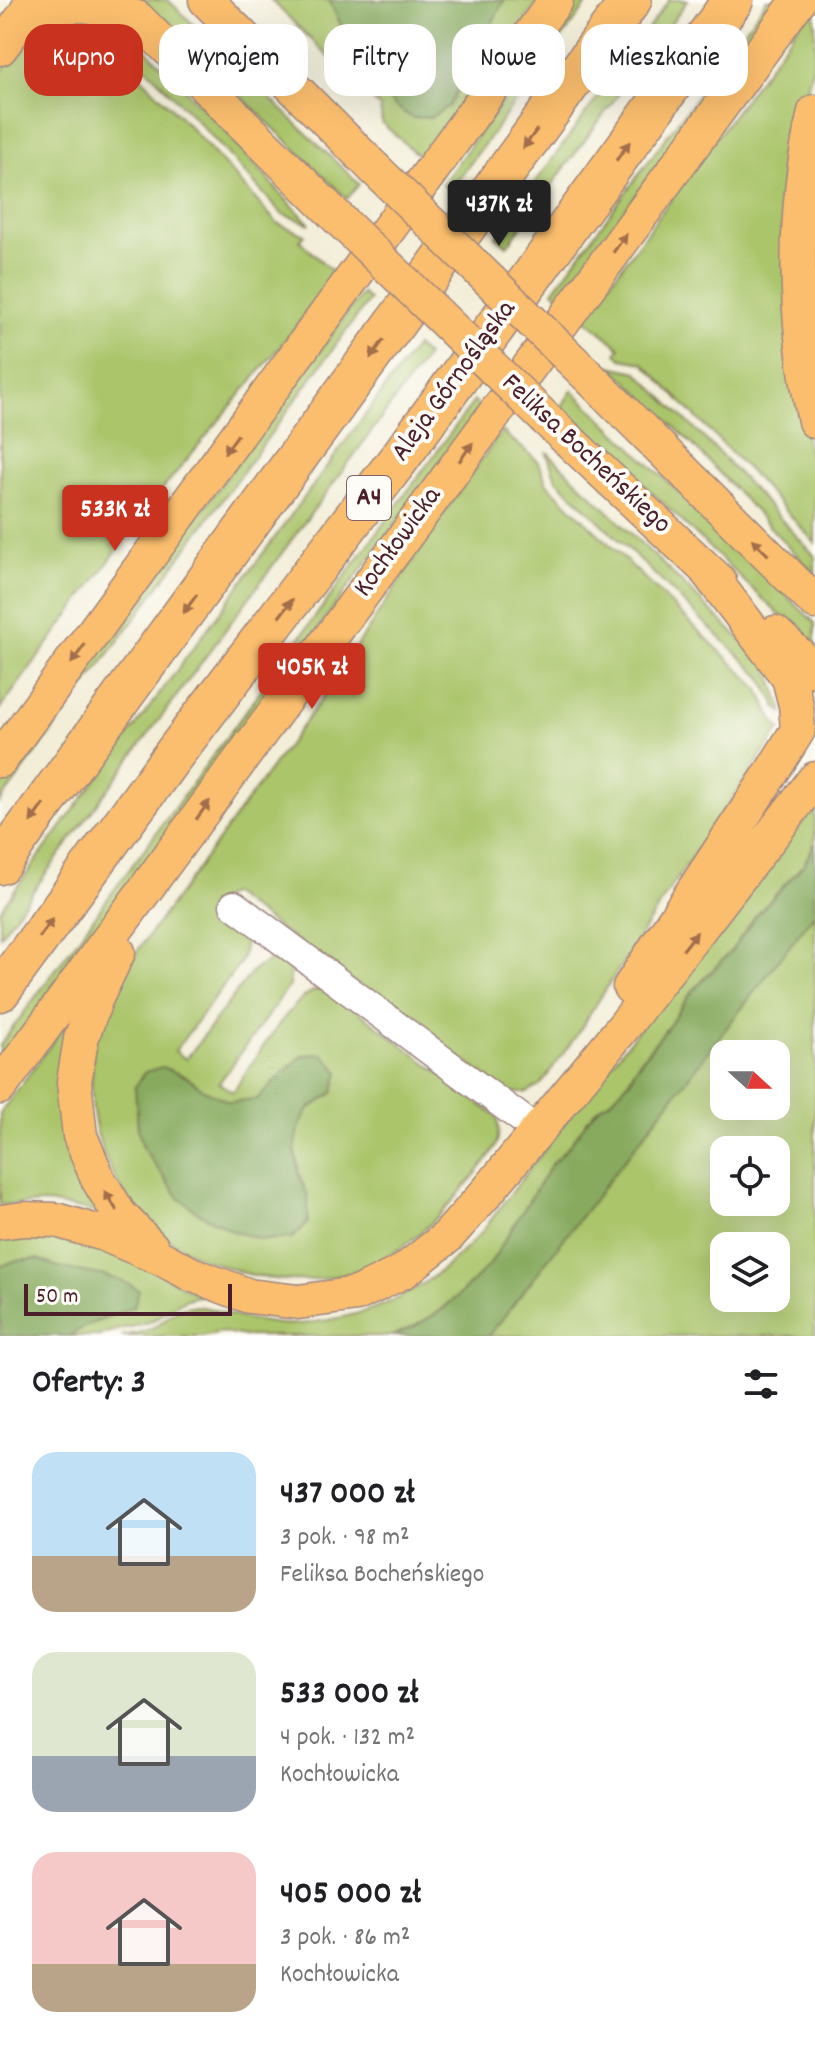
<!DOCTYPE html>
<html lang="pl">
<meta charset="utf-8">
<style>
:root{--surface:#fff;--page:#f2f2f2;--text:#202124;--muted:#757577;--accent:#c8321e}
body{margin:0;font-family:Dekko,sans-serif;background:var(--page);color:var(--text);height:100vh;display:flex;flex-direction:column;font-size:30px;white-space:nowrap}
*{box-sizing:border-box;margin:0}
p{font-size:26px;color:var(--muted)}
.icon{flex:none;width:44px;height:44px;fill:none;stroke:currentColor;stroke-width:2;stroke-linecap:round;stroke-linejoin:round}
.map{position:relative;height:1336px;overflow:hidden}
.details{display:flex;flex-direction:column;background:var(--surface);flex:1}
.details>*{flex:none}
.guide{position:absolute;left:24px;top:24px;width:768px;height:72px;display:flex;gap:16px}
.needle{width:52px;rotate:111deg}
.tools{position:absolute;left:710px;top:1040px;display:grid;gap:16px}
.tools a{display:grid;place-items:center;width:80px;height:80px;border-radius:16px;background:var(--surface);box-shadow:0 8px 32px #0002;font-size:40px}
.scale{position:absolute;left:24px;bottom:20px;width:208px;box-sizing:border-box;padding-left:8px;border:4px solid #4a1f2b;border-top:0;font-size:22px;line-height:28px;white-space:nowrap;color:#4a1f2b;-webkit-text-stroke:6px #fdfcf7;paint-order:stroke}
.price{position:absolute;translate:-50% -68px;padding:0 18px;border-radius:8px;background:var(--accent);color:#fff;font-size:26px;line-height:52px;filter:drop-shadow(0 2px 4px #0008)}
.price::after{content:'';position:absolute;left:50%;top:48px;width:24px;height:18px;margin-left:-12px;background:inherit;clip-path:polygon(0 0,100% 0,50% 100%)}
.price.on{background:#222;color:#fff}
ul{padding:0;list-style:none}
li{display:flex;align-items:center;gap:24px;height:200px;padding:0 32px}
li span{display:grid;place-items:center;flex:none;width:224px;height:160px;border-radius:24px;color:#555}
li>.icon{margin-inline-start:auto}
span .icon{width:96px;height:96px;fill:#fffc;stroke-width:1}
li b{font-size:34px}
h2{display:flex;justify-content:space-between;align-items:center;height:96px;padding:0 32px;font-size:34px}
.tag{padding:0 28px;border-radius:24px;background:var(--surface);box-shadow:0 8px 32px #0002;font-size:28px;line-height:72px}
.tag.on{background:var(--accent);color:#fff}
.map>svg:first-child{display:block}
.green{fill:#aac56b;stroke:#7a724b;stroke-width:2;fill-rule:evenodd}
.forest{fill:#87aa5f;stroke:#686445;stroke-width:2}
.lines{fill:none;stroke-linecap:round;stroke-linejoin:round}
.minor-casing{stroke:#9e8682;stroke-width:31}
.major-casing{stroke:#9e8682;stroke-width:37}
.highway-casing{stroke:#9e8682;stroke-width:43}
.minor{stroke:#fff;stroke-width:28}
.major{stroke:#fbbe6e;stroke-width:34}
.highway{stroke:#fbbe6e;stroke-width:40}
.major-bridge-casing{stroke:#9e8682;stroke-width:37;stroke-linecap:butt}
.major-bridge{stroke:#fbbe6e;stroke-width:34}
.oneway{fill:#a26e4c}
.labels{text-anchor:middle;dominant-baseline:central;stroke-width:8;stroke-linejoin:round;paint-order:stroke}
.shield{fill:#fdfcf7;stroke:#806168;stroke-width:2}
.shield-label{font-size:26px;font-weight:bold;fill:#4a1f2b}
.street-label{font-size:28px;fill:#4a1f2b;stroke:#fdfcf7}
</style>
<div class="map">
<svg width="815" height="1336" viewBox="0 0 815 1336">
<rect width="100%" height="100%" fill="#fdfcf7"/>
<filter id="ink" filterUnits="userSpaceOnUse"><feTurbulence type="fractalNoise" baseFrequency=".0125" numOctaves="2"/><feDisplacementMap in="SourceGraphic" scale="16" xChannelSelector="R" yChannelSelector="G"/><feConvolveMatrix kernelMatrix="1 2 1 2 8 2 1 2 1" color-interpolation-filters="sRGB"/></filter>
<filter id="wash" filterUnits="userSpaceOnUse"><feTurbulence type="fractalNoise" baseFrequency=".006" numOctaves="4" result="noise"/><feDisplacementMap in="SourceGraphic" scale="32" xChannelSelector="R" yChannelSelector="G"/><feGaussianBlur stdDeviation="1.8" result="paint"/><feColorMatrix in="noise" values="0 0 0 0 0 0 0 0 0 0 0 0 0 0 0 0 0 1.4 0 .05"/><feComposite in="paint" operator="in"/></filter>
<g filter="url(#wash)">
<rect width="100%" height="100%" fill="#f3eed8"/>
<path class="green" d="M141,0H168L359,184L347,199Z
M271,0H329L351,46L368,67L380,89L449,106L504,0H540L422,159L382,123L380,107Z
M577,0H590L450,191L442,184Z
M669,0H688L507,246L496,236Z
M767,0H779L561,297L553,291Z
M815,3V58L804,101L793,384L815,475V543L753,475L643,363L622,359L616,353L620,348L584,318Z
M52,16L60,25L108,43L192,129L277,223L305,235L300,241L336,275L287,338L160,492L0,709V73L40,24Z
M71,19L126,29L224,129L280,193L310,224L282,214L203,127L114,34Z
M362,293L369,300L0,802V785Z
M416,346L427,356L0,936V910Z
M611,366L637,372L721,455L815,556V575L694,446Z
M572,390L815,623V649L562,406Z
M474,401L480,408L0,1061V1045Z
M502,431L539,462L547,484L758,688L774,722L780,729L670,889L576,1036L541,1084L526,1093H509L230,893L219,901C238,922 252,932 240,963L175,1051L186,1059L251,973C263,963 272,956 287,962L290,972L289,986L219,1083L233,1092C249,1069 291,997 316,990C321,989 325,990 329,989L497,1117C499,1127 500,1138 495,1147C487,1163 469,1181 458,1195C428,1230 391,1262 346,1274C304,1285 261,1281 221,1265C212,1262 202,1259 193,1254C127,1220 87,1149 92,1075C92,1065 92,1054 94,1045C102,1010 121,978 140,947L326,693L453,500Z
M546,451L768,666L783,712L777,708L762,678L556,479Z
M815,806V843L804,864L755,917L732,950L691,993L668,1027L640,1060L626,1085L610,1101L601,1106L593,1113L570,1145L551,1165L490,1264L458,1296L438,1312L415,1326L392,1336H245L223,1332L201,1336H122C132,1334 143,1333 152,1328C165,1322 173,1308 189,1306C203,1305 217,1311 231,1315C244,1319 259,1321 273,1323C292,1326 309,1323 328,1320C393,1309 435,1282 480,1234L589,1091L724,924Z
M815,913V1336H487ZM724,1054H776V1106H724ZM724,1150H776V1202H724ZM724,1246H776V1298H724Z
M67,1023L60,1063L97,1209L95,1212L48,1203L0,1205V1113Z
M23,1236L66,1238L138,1262L201,1296C182,1297 170,1310 155,1319C138,1328 117,1327 99,1336H0V1238Z"/>
<path class="forest" d="M329,0H504L449,106L431,117L412,118L394,105L380,89L368,67L351,46Z
M815,843V913L489,1336H392L415,1326L439,1312L458,1296L490,1264L551,1165L570,1145L593,1113L601,1106L610,1101L626,1085L633,1076L634,1070L668,1027L691,993L732,950L755,917L804,864Z
M323,1054L339,1072L333,1093L309,1109L300,1124L295,1149L299,1174L308,1196V1223L292,1238L263,1240L235,1232L202,1215L179,1198L143,1148L138,1129L135,1087L145,1072L162,1067L187,1077L204,1090L230,1102L257,1099L280,1076L303,1055Z
M37,1259C46,1262 54,1266 63,1268C92,1275 112,1273 139,1290L134,1307L86,1326L69,1336H0V1267L14,1261Z"/>
</g>
<g filter="url(#ink)">
<g class="lines">
<defs>
<path id="minor" d="M234,905L534,1128"/>
<path id="major" d="M206,0L373,167
M25,15L52,6L86,5L137,18L338,218
M0,48L25,15L32,0
M815,112C792,211 794,322 815,421
M584,372L815,602
M547,420L719,581
M775,633L815,670
M0,760L556,0
M118,952L96,998L81,1039L74,1082L80,1136L98,1179L119,1214L152,1248
M630,987L770,775L798,730L796,705L789,678L704,567
M0,1087L799,0
M0,1222L23,1219L56,1220L104,1234L163,1259L191,1274L249,1296L298,1302L357,1294L404,1271L447,1237L487,1192L625,1025L815,779"/>
<path id="highway" d="M0,864L631,0
M0,991L168,762L401,456L733,0"/>
</defs>
<use href="#minor" class="minor-casing"/>
<use href="#major" class="major-casing"/>
<use href="#highway" class="highway-casing"/>
<use href="#minor" class="minor"/>
<use href="#major" class="major"/>
<use href="#highway" class="highway"/>
<defs>
<path id="major-bridge" d="M373,167L584,372
M338,218L547,420"/>
</defs>
<use href="#major-bridge" class="major-bridge-casing"/>
<use href="#major-bridge" class="major-bridge"/>
</g>
<defs><path id="oneway-solid" d="M-6-.8H1V-3.2L6.5 0L1 3.2V.8H-6Z" transform="scale(2)"/></defs>
<g class="oneway">
<use href="#oneway-solid" transform="translate(530 139) rotate(126)"/>
<use href="#oneway-solid" transform="translate(623 151) rotate(-54)"/>
<use href="#oneway-solid" transform="translate(620 243) rotate(-54)"/>
<use href="#oneway-solid" transform="translate(377 349) rotate(126)"/>
<use href="#oneway-solid" transform="translate(231 444) rotate(126)"/>
<use href="#oneway-solid" transform="translate(466 452) rotate(-54)"/>
<use href="#oneway-solid" transform="translate(760 547) rotate(-135)"/>
<use href="#oneway-solid" transform="translate(190 604) rotate(126)"/>
<use href="#oneway-solid" transform="translate(286 608) rotate(-53)"/>
<use href="#oneway-solid" transform="translate(78 654) rotate(126)"/>
<use href="#oneway-solid" transform="translate(203 810) rotate(-54)"/>
<use href="#oneway-solid" transform="translate(37 813) rotate(126)"/>
<use href="#oneway-solid" transform="translate(46 928) rotate(-54)"/>
<use href="#oneway-solid" transform="translate(690 941) rotate(-52)"/>
<use href="#oneway-solid" transform="translate(111 1201) rotate(-121)"/>
</g>
</g>
<g class="labels">
<rect class="shield" x="347" y="476" width="44" height="44" rx="6"/>
<g class="shield-label">
<text x="369" y="498">A4</text>
</g>
<g class="street-label">
<text transform="translate(455 382) rotate(-54)">Aleja Górnośląska</text>
<text transform="translate(585 455) rotate(43)">Feliksa Bocheńskiego</text>
<text transform="translate(399 543) rotate(-54)">Kochłowicka</text>
</g>
</g>
</svg>
<div class="tools">
<a><svg class="needle" viewBox="-14 -14 28 28"><path d="M0-13l5 13h-10z" fill="#e53935"/><path d="M0 13l5-13h-10z" fill="#757577"/></svg></a>
<a><svg class="icon" aria-label="locate" viewBox="0 0 24 24"><circle cx="12" cy="12" r="6"/><path d="M12 2v4M12 18v4M2 12h4M18 12h4"/></svg></a>
<a><svg class="icon" aria-label="layers" viewBox="0 0 24 24"><path d="M12 4l9 5-9 5-9-5zM3 14l9 5 9-5"/></svg></a>
</div>
<div class="scale">50 m</div>
<b class="price on" style="left:499px;top:248px">437K zł</b>
<b class="price" style="left:115px;top:553px">533K zł</b>
<b class="price" style="left:312px;top:711px">405K zł</b>
<div class="guide">
<a class="tag on">Kupno</a>
<a class="tag">Wynajem</a>
<a class="tag">Filtry</a>
<a class="tag">Nowe</a>
<a class="tag">Mieszkanie</a>
</div>
</div>
<section class="details">
<h2>Oferty: 3<svg class="icon" aria-label="filters" viewBox="0 0 24 24"><path d="M4 7h16M4 17h16"/><circle cx="9" cy="7" r="2"/><circle cx="15" cy="17" r="2"/></svg></h2>
<ul>
<li><span style="background:linear-gradient(#bfe0f5 65%,#b9a48a 0)"><svg class="icon" aria-label="home" viewBox="0 0 24 24"><path d="M3 11l9-7 9 7M6 9v11h12V9"/></svg></span><div><b>437 000 zł</b><p>3 pok. · 98 m²</p><p>Feliksa Bocheńskiego</p></div></li>
<li><span style="background:linear-gradient(#dfe7d0 65%,#9aa5b1 0)"><svg class="icon" aria-label="home" viewBox="0 0 24 24"><path d="M3 11l9-7 9 7M6 9v11h12V9"/></svg></span><div><b>533 000 zł</b><p>4 pok. · 132 m²</p><p>Kochłowicka</p></div></li>
<li><span style="background:linear-gradient(#f6c9c9 70%,#b9a48a 0)"><svg class="icon" aria-label="home" viewBox="0 0 24 24"><path d="M3 11l9-7 9 7M6 9v11h12V9"/></svg></span><div><b>405 000 zł</b><p>3 pok. · 86 m²</p><p>Kochłowicka</p></div></li>
</ul>
</section>
